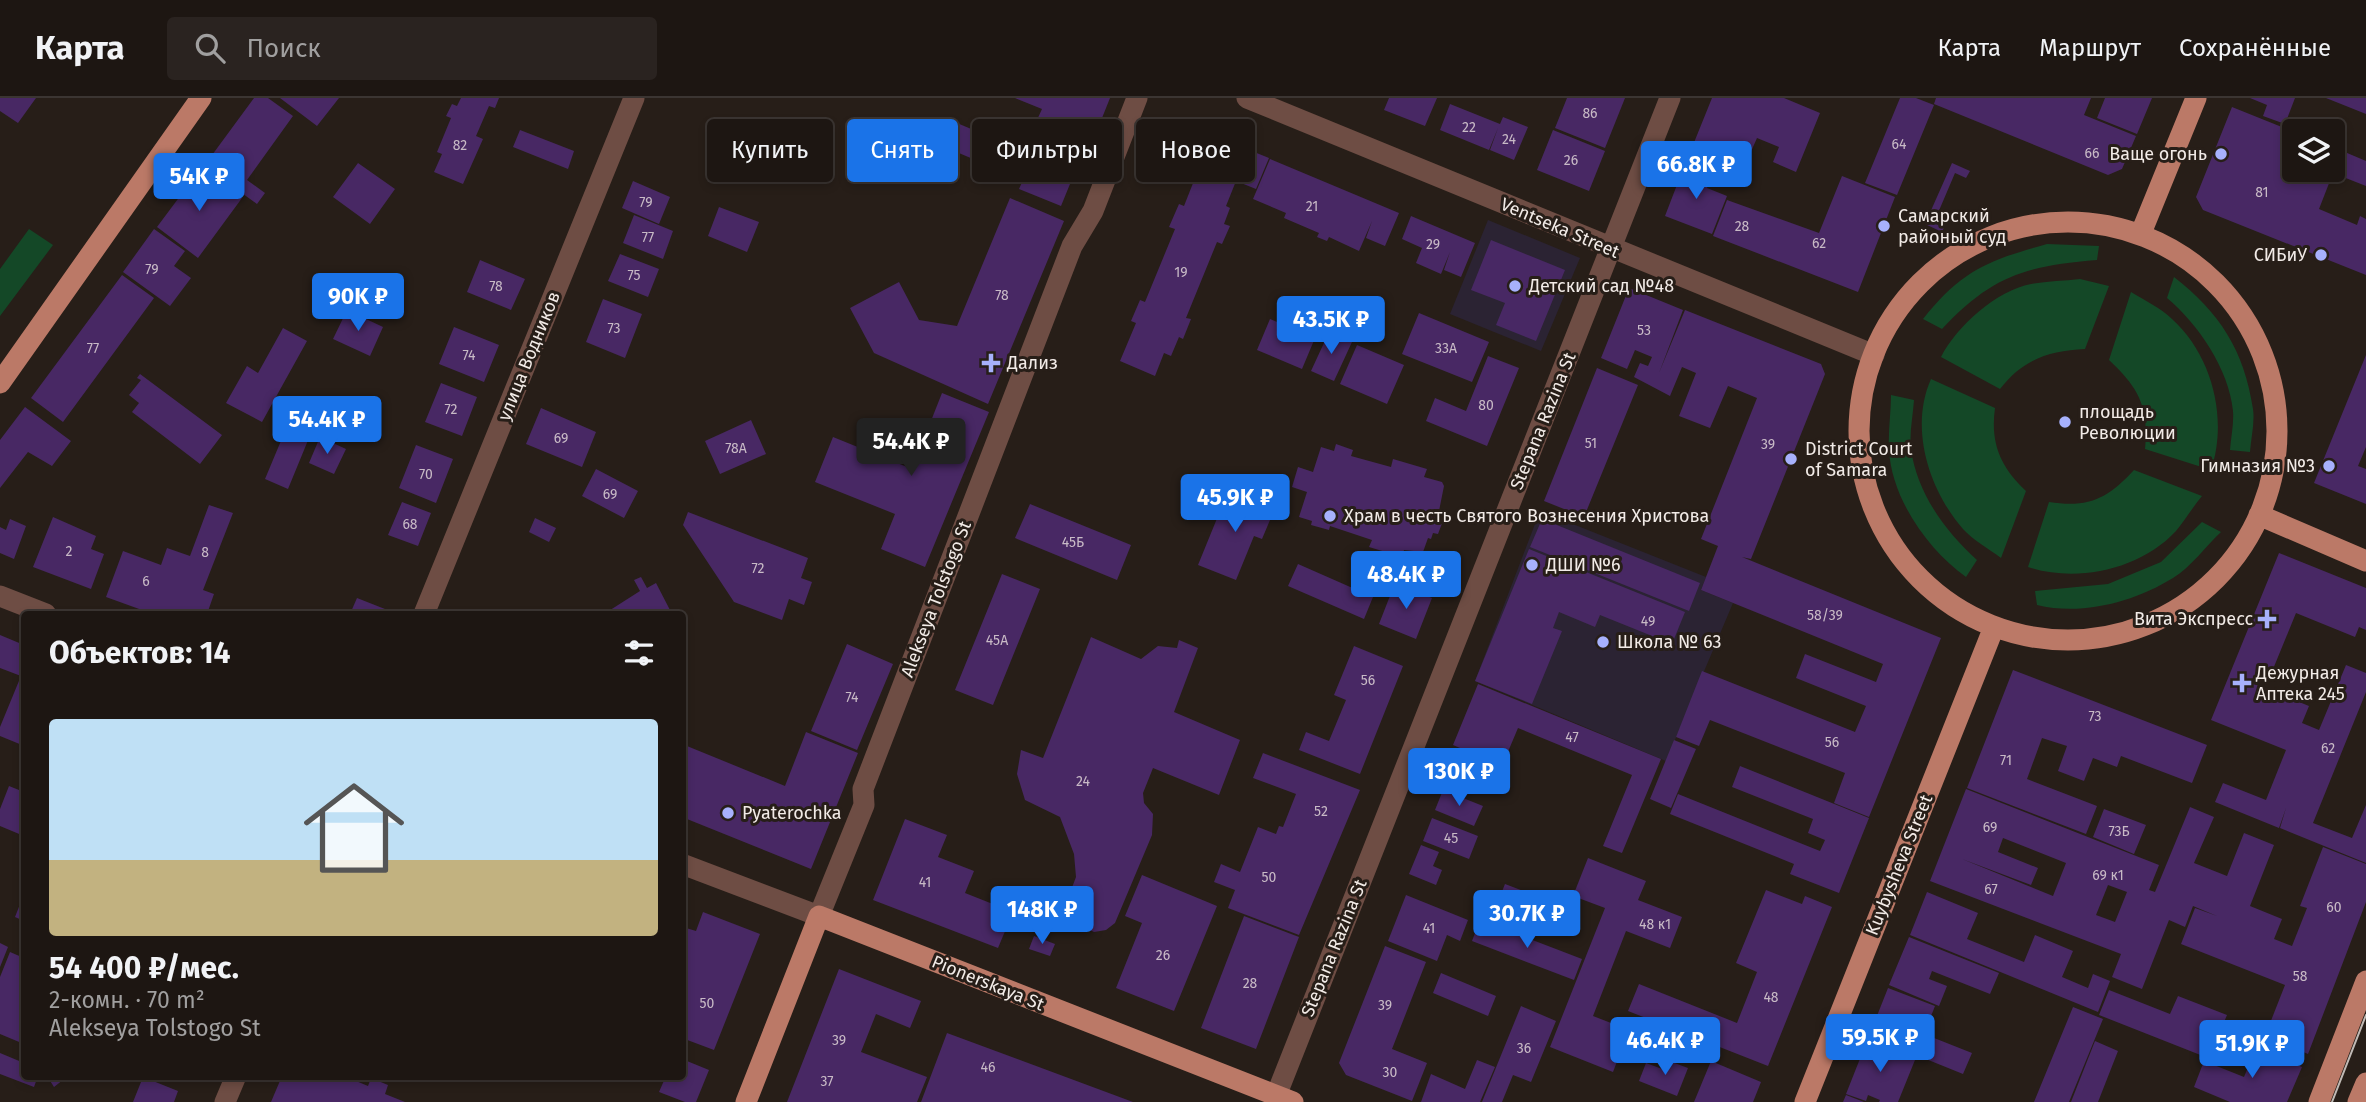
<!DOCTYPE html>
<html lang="ru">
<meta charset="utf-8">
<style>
:root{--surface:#1d1612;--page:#2a2320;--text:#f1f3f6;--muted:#a09f9f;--line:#3b3532;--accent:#1a73e8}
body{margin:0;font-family:"Fira Sans",sans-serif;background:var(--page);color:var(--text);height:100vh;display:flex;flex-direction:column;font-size:26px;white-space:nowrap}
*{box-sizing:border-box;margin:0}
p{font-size:23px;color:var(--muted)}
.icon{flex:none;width:38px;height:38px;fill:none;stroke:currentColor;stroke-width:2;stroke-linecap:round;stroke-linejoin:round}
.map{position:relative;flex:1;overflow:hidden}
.side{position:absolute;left:21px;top:513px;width:665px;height:469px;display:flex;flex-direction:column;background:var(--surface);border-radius:7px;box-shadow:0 4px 10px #0003,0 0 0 2px var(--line)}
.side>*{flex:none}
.banner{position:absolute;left:707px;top:21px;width:665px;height:63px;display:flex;gap:14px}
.buttons{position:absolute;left:2282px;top:21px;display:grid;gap:14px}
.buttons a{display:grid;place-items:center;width:63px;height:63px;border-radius:7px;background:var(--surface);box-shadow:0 4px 10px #0003,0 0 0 2px var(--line);font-size:35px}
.price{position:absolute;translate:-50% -60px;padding:0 16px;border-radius:7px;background:var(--accent);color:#fff;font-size:23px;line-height:46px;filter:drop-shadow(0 2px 4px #0008)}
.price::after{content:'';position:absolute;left:50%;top:42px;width:21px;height:16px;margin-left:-10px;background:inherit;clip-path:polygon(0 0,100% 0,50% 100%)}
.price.active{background:#222;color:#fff}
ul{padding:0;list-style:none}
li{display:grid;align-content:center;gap:14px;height:371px;padding:0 28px}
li+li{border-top:2px solid var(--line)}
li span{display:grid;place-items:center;height:217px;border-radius:7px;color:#555}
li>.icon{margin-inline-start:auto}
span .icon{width:126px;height:126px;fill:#fffc;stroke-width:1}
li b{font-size:30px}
h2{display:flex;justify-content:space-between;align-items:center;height:84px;padding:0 28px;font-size:30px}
.pill{padding:0 24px;border-radius:7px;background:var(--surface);box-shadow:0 4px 10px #0003,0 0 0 2px var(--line);font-size:24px;line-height:63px}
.pill.active{background:var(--accent);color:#fff}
header{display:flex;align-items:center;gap:42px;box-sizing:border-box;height:98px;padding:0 35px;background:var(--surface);border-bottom:2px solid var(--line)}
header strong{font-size:33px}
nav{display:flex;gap:38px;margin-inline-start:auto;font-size:24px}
.search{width:490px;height:63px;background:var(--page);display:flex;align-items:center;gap:18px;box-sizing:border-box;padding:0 24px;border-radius:7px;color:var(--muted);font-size:26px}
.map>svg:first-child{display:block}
.education{fill:#2b2333}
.green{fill:#144827}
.building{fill:#482864;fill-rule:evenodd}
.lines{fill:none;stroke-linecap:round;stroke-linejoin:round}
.minor{stroke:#6e4d44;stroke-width:21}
.major{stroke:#bb7967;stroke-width:21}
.tram{stroke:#c1bab5;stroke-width:2}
.poi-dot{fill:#a7b1fc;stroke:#271e18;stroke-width:2.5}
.labels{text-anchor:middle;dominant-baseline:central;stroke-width:6;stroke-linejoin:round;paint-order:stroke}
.number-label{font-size:14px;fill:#c8bac6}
.poi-label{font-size:18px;fill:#f2ebe7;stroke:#271e18;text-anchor:start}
.street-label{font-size:18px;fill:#f2ebe7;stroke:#271e18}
</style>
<header>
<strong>Карта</strong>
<div class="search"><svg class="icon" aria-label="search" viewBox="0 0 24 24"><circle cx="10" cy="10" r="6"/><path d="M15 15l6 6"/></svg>Поиск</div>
<nav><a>Карта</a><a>Маршрут</a><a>Сохранённые</a></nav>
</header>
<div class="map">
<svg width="2366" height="1004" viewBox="0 0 2366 1004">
<rect width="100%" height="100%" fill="#271e18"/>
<path class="education" d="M1488,122L1580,160L1541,253L1450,216Z
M1540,413L1706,479L1701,492L1733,505L1666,663L1475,583Z"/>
<path class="green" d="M29,131L53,147L0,218V171Z
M2047,146L2099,148L2097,162C2025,168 1992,178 1942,231L1923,221C1962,172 1989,162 2047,146Z
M2174,179C2220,215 2244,252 2253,311C2255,324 2251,340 2250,354L2230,352C2231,339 2234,325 2233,313C2229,271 2198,226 2167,200Z
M2080,181L2109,188L2085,251C2049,253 2023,261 2000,291L1941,259C1956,229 1997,192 2031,186C2047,183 2064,183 2080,181Z
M2131,194C2144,202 2161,210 2172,221C2213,258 2228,322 2211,372L2145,351C2149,309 2139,290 2109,262Z
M1931,281L1995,310C1990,346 2001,369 2026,393L2001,460C1989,451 1973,442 1963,431C1929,392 1909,330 1931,281Z
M1891,297L1914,302C1913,318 1909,336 1911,351C1917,395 1945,433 1977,462L1966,479C1928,452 1891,400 1889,351C1888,333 1891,315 1891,297Z
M2134,372L2202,398C2193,409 2185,422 2176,433C2140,472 2076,485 2028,469L2049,404C2089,410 2107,401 2134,372Z
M2202,424L2221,434C2206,448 2191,469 2173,480C2134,504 2082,518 2037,507L2035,493L2108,486L2161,464Z"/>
<path class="building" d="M0,0H36L18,25L0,13Z
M254,0H268L293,18L247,82L265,95L257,106L204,68Z
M280,0H339L317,28Z
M461,0H499L495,10L489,8L476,38L483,41L463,86L434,74L442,56L437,54L451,20L446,18L452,6L457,8Z
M1015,0H1110L1096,35L1062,21L1058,31L1037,22L1042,11Z
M1389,0H1437L1425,28L1384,12Z
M1567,0H1625L1605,50L1555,30Z
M1712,0H1784L1820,15L1796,74L1773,64L1779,49L1757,40L1749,58L1724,48L1718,62L1691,52Z
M1900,0H1916L1934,7L1897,97L1865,85Z
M1936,0H2091L2084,17L2136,38L2122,71L2108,77L1934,6Z
M2105,0H2152L2137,36L2097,20Z
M2250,0H2295L2285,26L2263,18L2267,7Z
M2326,0H2366V16Z
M1450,6L1500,26L1503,19L1528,29L1514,62L1490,52L1498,30L1489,52L1440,32Z
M2232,9L2294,34V72H2333V49L2366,63V88L2333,75L2319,111L2357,127L2360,118L2366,121V177L2203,112L2196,99Z
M957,25L1033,57L1037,47L1079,64L1061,108L1019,91L1023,82L947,50Z
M520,32L574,53L568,71L513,49Z
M1553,32L1605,53L1589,93L1537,72Z
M1212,37L1269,60L1256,91L1236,83L1226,108L1230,110L1224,126L1230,128L1222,146L1217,144L1186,220L1191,221L1183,241L1179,239L1171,258L1164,255L1155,278L1120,263L1136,225L1131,223L1140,202L1145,204L1175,131L1169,129L1179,106L1184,108Z
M1270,61L1399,115L1385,148L1366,140L1372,123L1359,153L1329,139L1327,143L1317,139L1319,135L1284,120L1286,115L1253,101Z
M358,65L395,91L370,126L333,99Z
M1952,65L1970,73L1966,80L1955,75L1935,122L1945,127L1942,134L1925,126Z
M1685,66L1712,77L1707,90L1727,98L1712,136L1665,118Z
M201,70L242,100L198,160L157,129Z
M1842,78L1895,99L1858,194L1713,138L1727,102L1819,135Z
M633,83L670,99L659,126L622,110Z
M1010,100L1064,123L988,306L874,255L850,210L899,184L919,222L957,228Z
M719,109L759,124L747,154L708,138Z
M634,117L673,133L663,161L623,145Z
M1411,118L1475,145L1461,179L1444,172L1450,154L1441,176L1416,165L1422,150L1402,141Z
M154,131L185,153L174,168L191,180L170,208L123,174Z
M1491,142L1565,172L1536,243L1496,227L1505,205L1471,192Z
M620,156L659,171L648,199L608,183Z
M480,162L525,181L511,212L467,194Z
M122,177L154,200L63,324L31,300Z
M1629,190L1683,212L1659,275L1685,212L1821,266L1825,276L1751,461L1742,459L1941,540L1869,719L1834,705L1845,675L1710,622L1699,648L1676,639L1702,573L1855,634L1866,608L1796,580L1805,556L1876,584L1883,566L1701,492L1718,448L1701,441L1757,300L1728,288L1710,330L1679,318L1696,275L1682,269L1670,298L1634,279L1640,265L1648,268L1652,259L1635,252L1627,271L1601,260Z
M603,201L642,216L625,260L586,244Z
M347,212L383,229L370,258L333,241Z
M1419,215L1489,244L1472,284L1402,256Z
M1270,221L1315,240L1302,271L1257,252Z
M454,229L499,247L484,284L439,266Z
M283,230L307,243L262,324L226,305L247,268L258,275Z
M1329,234L1352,244L1334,283L1311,273Z
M1357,247L1404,267L1387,306L1340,286Z
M2366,257V349L2358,368L2366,371V406L2314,385Z
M1488,258L1519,270L1487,348L1426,323L1435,300L1466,313Z
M1597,270L1638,287L1584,419L1544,403Z
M140,276L222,337L200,366L132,314L139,305L129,297L141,282L137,280Z
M441,285L477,299L462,338L425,324Z
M942,295L989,314L925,469L881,451L895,416L815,384L833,339L912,371Z
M25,309L71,343L52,368L28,354L0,390V342Z
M541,310L596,334L582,369L526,346Z
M751,322L766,356L720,376L705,343Z
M288,326L311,335L288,391L265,381Z
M320,339L346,351L334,376L309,365Z
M1336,346L1353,352L1351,358L1391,369L1393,361L1427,371L1424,379L1442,384L1444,388L1438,418L1444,420L1438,436L1433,435L1431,441L1428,440L1423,454L1404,452L1402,459L1369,449L1372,442L1330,428L1329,432L1311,427L1312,423L1299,419L1307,394L1292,389L1298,369L1313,374L1321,349L1334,353Z
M416,347L453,361L436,405L399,390Z
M596,371L638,393L624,420L582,398Z
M1229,391L1275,410L1262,441L1254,438L1236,482L1198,467Z
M402,404L431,415L418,448L388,437Z
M1030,406L1131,447L1117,482L1015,440Z
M209,407L233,415L203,492L214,496L207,516H153L106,499L123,453L161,467L167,450L190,458Z
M688,414L808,460L801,480L812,484L804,507L789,501L782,522L734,504L683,427Z
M53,419L96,438L91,451L104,456L91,491L33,469Z
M535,420L556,430L549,444L529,434Z
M10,421L26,428L14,461L0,455V429L6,432Z
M1542,421L1700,485L1689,513L1530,449Z
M1529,451L1685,514L1672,546L1600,517L1595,529L1559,514L1553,530L1562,533L1532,606L1475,583Z
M2279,455L2366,490V532L2359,529L2355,539L2296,515L2271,576L2260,572L2254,586L2309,608L2302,625L2319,632L2346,567L2366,575V594L2313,725L2352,740L2366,707V765L2280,730L2286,710L2279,730L2215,704L2223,685L2266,702L2286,652L2211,622Z
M1298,466L1373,499L1364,521L1288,488Z
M1002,476L1040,491L993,607L955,592Z
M641,479L647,490L656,485L671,514L604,516L640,493L634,482Z
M1395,485L1432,500L1416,541L1379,526Z
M357,500L390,513L388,516H350Z
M0,537L24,547L22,647L0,638V629L21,578L0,570Z
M1091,539L1141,561L1158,548L1177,550L1179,542L1198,550L1174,614L1240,642L1219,697L1153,670L1143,695L1144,705L1153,716L1152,737L1115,825L1106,832L1094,834L1078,826L1073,810L1065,808L1076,779L1074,756L1060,719L1025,702L1017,676L1021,652L1043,660Z
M682,546L687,555L683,566L688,568L683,581Z
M847,546L893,566L857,652L811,633Z
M1354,548L1403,568L1360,676L1299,652L1306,634L1329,643L1346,602L1334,597Z
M2013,572L2207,647L2192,685L2121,658L2117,669L2093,660L2084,683L2058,673L2067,648L2042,640L2027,681L2097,708L2086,736L1967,690Z
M1478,586L1661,661L1622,755L1603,748L1632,677L1518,630L1502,668L1453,647Z
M806,634L858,655L811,771L682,719V646L785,688Z
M1674,642L1696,651L1671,710L1650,701Z
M1263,655L1360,692L1299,837L1228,810L1235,792L1214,784L1221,766L1240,774L1258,729L1276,736L1279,728L1283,729L1296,696L1253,680Z
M1740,668L1869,720L1839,795L1790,776L1794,766L1670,716L1678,696L1820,753L1825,742L1808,735L1813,721L1732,689Z
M9,688L24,694V738L0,728V711Z
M1966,691L2159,767L2149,792L2155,794L2190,709L2214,719L2194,765L2227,778L2244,735L2274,747L2250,808L2282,821L2274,841L2292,848L2307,810L2300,808L2323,749L2366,766V804L2308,956L2265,938L2285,887L2181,846L2195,810L2217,818L2193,808L2185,829L2169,822L2142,891L2112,879L2121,856L1930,783ZM2003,740L2066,765L2053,798L1962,761L2031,787L2038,770L1998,754ZM2108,787L2127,794L2115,824L2096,817Z
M1443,692L1483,708L1474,728L1435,712Z
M2104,711L2146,727L2134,756L2093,739Z
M1432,720L1478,738L1469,761L1423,743Z
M905,721L947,737L938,759L974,773L965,795L1013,814L998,850L873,802Z
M1421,747L1439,754L1433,768L1442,772L1436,787L1409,776Z
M1588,760L1646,783L1638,802L1682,819L1670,850L1626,833L1593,918L1629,932L1613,974L1550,949L1605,810L1573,798Z
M1142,777L1217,808L1174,913L1116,890L1142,825L1125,818Z
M1505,786L1544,801L1534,826L1495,811Z
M1766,792L1802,806L1805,798L1832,809L1768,968L1628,913L1639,886L1737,925L1757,874L1736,865Z
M1927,794L1978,815L1967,841L2024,864L2035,837L2073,853L2062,879L2088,890L2093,876L2110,883L2098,914L1910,837Z
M24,796V823L15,819Z
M1406,797L1468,822L1460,843L1447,837L1437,863L1388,843Z
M703,814L760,836L714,952L682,940L685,864L682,840L686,830L696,833Z
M1244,818L1299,839L1256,951L1201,930Z
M1480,822L1582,861L1574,882L1472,843Z
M1034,838L1055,846L1050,858L1029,851Z
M1909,839L1999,875L1990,896L1932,873L1929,881L1947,888L1939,908L1889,887Z
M0,845L8,849L0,869Z
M1385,848L1426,864L1392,951L1427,965L1412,1003L1346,977L1339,965Z
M10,854L24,860V946L0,936V879Z
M839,871L921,903L910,930L876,916L861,954L927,979L917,1004H787Z
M1441,875L1496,898L1488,918L1433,895Z
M1888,890L1935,908L1924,936L1972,955L1963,976L1869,938Z
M2109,892L2170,916L2178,898L2227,917L2219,936L2213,933L2203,958L2099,917Z
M1521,908L1556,923L1531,984L1513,977L1502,1004H1482Z
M2073,909L2103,921L2069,1004H2034Z
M947,935L1133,1004H921Z
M1867,943L1915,962L1898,1004H1879L1880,1002L1868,997L1866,1003L1846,996Z
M2095,943L2118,953L2098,1004H2071Z
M2256,950L2302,969L2287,1004H2230L2194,989L2204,963L2244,979Z
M0,955L24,965V978H38L34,989L0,976Z
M682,961L709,972L696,1004H685L659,994L666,978H682Z
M1477,962L1495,969L1480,1004H1421L1431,976L1465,991Z
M1669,963L1688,970L1677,998L1639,983L1646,965L1665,972Z
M1711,963L1761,984L1753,1004H1694Z
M47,978H68L54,989Z
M282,978H344L368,988L371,980L388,987L385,996L405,1004H271Z
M143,979L178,993L174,1004H133Z
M1846,997L1864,1004H1843Z"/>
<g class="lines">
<path class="minor" d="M1247,0L1874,257
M0,498L46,516
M424,516L634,0
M682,766L819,818L864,707L863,691L1072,148L1093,113L1137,0
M1276,998L1670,0
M225,1004L236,978"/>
<path class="major" d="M1859 333a209 209 0 1 1 418 0a209 209 0 1 1-418 0Z
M2141,135L2196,0
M0,285L201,0
M2259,417L2366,463
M746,1004L819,818L1293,1004
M1805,1004L1994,529
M2319,1004L2366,883
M2358,1004L2366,985"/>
<path class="tram" d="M2332,1004L2366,917"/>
</g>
<g class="poi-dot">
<circle cx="2221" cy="56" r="7"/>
<circle cx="1884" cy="128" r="7"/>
<circle cx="2321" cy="157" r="7"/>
<circle cx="1515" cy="188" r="7"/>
<path d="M987.5 254.5h7v7h7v7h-7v7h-7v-7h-7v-7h7z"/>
<circle cx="2065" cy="324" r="7"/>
<circle cx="1791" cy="361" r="7"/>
<circle cx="2329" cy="368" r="7"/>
<circle cx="1330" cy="418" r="7"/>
<circle cx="1532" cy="467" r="7"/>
<path d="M2263.5 510.5h7v7h7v7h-7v7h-7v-7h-7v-7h7z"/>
<circle cx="1603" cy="544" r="7"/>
<path d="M2238.5 574.5h7v7h7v7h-7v7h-7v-7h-7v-7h7z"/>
<circle cx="728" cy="715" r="7"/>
</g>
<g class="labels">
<g class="number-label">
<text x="1590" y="15">86</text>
<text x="1469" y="29">22</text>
<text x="1509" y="41">24</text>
<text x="1899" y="46">64</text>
<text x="460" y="47">82</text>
<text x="2092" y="55">66</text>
<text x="1571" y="62">26</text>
<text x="2262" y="94">81</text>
<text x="646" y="104">79</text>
<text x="1312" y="108">21</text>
<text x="1742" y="128">28</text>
<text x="648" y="139">77</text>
<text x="1819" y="145">62</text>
<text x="1433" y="146">29</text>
<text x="152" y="171">79</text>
<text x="1181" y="174">19</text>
<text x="634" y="177">75</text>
<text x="496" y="188">78</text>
<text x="1002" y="197">78</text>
<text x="614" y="230">73</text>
<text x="1644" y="232">53</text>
<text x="93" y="250">77</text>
<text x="1446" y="250">33А</text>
<text x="469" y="257">74</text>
<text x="1486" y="307">80</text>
<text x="451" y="311">72</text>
<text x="561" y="340">69</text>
<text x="1591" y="345">51</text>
<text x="1768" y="346">39</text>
<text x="736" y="350">78А</text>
<text x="426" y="376">70</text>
<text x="610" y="396">69</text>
<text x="410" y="426">68</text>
<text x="1073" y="444">45Б</text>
<text x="69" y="453">2</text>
<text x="205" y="454">8</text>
<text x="758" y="470">72</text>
<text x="146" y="483">6</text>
<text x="1825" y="517">58/39</text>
<text x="1648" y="523">49</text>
<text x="997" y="542">45А</text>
<text x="1368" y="582">56</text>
<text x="852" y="599">74</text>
<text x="2095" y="618">73</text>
<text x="1572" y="639">47</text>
<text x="1832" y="644">56</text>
<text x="2328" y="650">62</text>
<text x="2006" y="662">71</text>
<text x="1083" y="683">24</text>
<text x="1321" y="713">52</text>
<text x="1990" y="729">69</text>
<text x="2119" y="733">73Б</text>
<text x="1451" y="740">45</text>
<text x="2108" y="777">69 к1</text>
<text x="1269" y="779">50</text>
<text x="925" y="784">41</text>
<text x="1991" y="791">67</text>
<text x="2334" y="809">60</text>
<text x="1655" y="826">48 к1</text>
<text x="1429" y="830">41</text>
<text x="1163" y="857">26</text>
<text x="2300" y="878">58</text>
<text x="1250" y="885">28</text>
<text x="1771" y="899">48</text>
<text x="707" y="905">50</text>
<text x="1385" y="907">39</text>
<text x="839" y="942">39</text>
<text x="1524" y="950">36</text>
<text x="988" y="969">46</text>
<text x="1390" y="974">30</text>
<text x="827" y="983">37</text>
</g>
<g class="poi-label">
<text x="2207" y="56" text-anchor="end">Ваще огонь</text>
<text x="1898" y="118">Самарский<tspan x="1898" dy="21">районый суд</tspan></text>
<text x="2307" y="157" text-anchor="end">СИБиУ</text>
<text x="1529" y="188">Детский сад №48</text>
<text x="1007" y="265">Дализ</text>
<text x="2079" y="314">площадь<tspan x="2079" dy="21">Революции</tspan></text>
<text x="1805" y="351">District Court<tspan x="1805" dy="21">of Samara</tspan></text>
<text x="2315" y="368" text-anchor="end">Гимназия №3</text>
<text x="1344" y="418">Храм в честь Святого Вознесения Христова</text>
<text x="1546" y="467">ДШИ №6</text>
<text x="2253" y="521" text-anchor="end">Вита Экспресс</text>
<text x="1617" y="544">Школа № 63</text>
<text x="2256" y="575">Дежурная<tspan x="2256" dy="21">Аптека 245</tspan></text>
<text x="742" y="715">Pyaterochka</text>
</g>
<g class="street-label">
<text transform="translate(1560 130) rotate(23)">Ventseka Street</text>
<text transform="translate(529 258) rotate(-68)">улица Водников</text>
<text transform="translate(1543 323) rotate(-68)">Stepana Razina St</text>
<text transform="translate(936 501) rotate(-69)">Alekseya Tolstogo St</text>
<text transform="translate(1899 767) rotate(-68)">Kuybysheva Street</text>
<text transform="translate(1334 850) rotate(-68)">Stepana Razina St</text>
<text transform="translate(988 885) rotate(22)">Pionerskaya St</text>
</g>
</g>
</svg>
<div class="buttons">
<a><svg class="icon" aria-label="layers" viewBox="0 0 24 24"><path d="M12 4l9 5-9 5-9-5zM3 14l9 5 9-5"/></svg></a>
</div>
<b class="price" style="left:1696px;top:103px">66.8K ₽</b>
<b class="price" style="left:199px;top:115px">54K ₽</b>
<b class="price" style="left:358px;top:235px">90K ₽</b>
<b class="price" style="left:1331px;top:258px">43.5K ₽</b>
<b class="price" style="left:327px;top:358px">54.4K ₽</b>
<b class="price active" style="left:911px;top:380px">54.4K ₽</b>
<b class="price" style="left:1235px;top:436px">45.9K ₽</b>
<b class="price" style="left:1406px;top:513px">48.4K ₽</b>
<b class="price" style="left:1459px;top:710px">130K ₽</b>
<b class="price" style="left:1042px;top:848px">148K ₽</b>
<b class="price" style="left:1527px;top:852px">30.7K ₽</b>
<b class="price" style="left:1880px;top:976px">59.5K ₽</b>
<b class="price" style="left:1665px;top:979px">46.4K ₽</b>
<b class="price" style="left:2252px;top:982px">51.9K ₽</b>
<div class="banner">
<a class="pill">Купить</a>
<a class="pill active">Снять</a>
<a class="pill">Фильтры</a>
<a class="pill">Новое</a>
</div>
<section class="side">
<h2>Объектов: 14<svg class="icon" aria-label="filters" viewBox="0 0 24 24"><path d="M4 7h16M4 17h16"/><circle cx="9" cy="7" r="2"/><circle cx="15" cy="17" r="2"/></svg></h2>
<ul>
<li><span style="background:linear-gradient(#bfe0f5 65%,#c2b280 0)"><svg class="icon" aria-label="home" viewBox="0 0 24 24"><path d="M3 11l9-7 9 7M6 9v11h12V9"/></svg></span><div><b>54 400 ₽/мес.</b><p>2-комн. · 70 m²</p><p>Alekseya Tolstogo St</p></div></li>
</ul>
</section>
</div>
